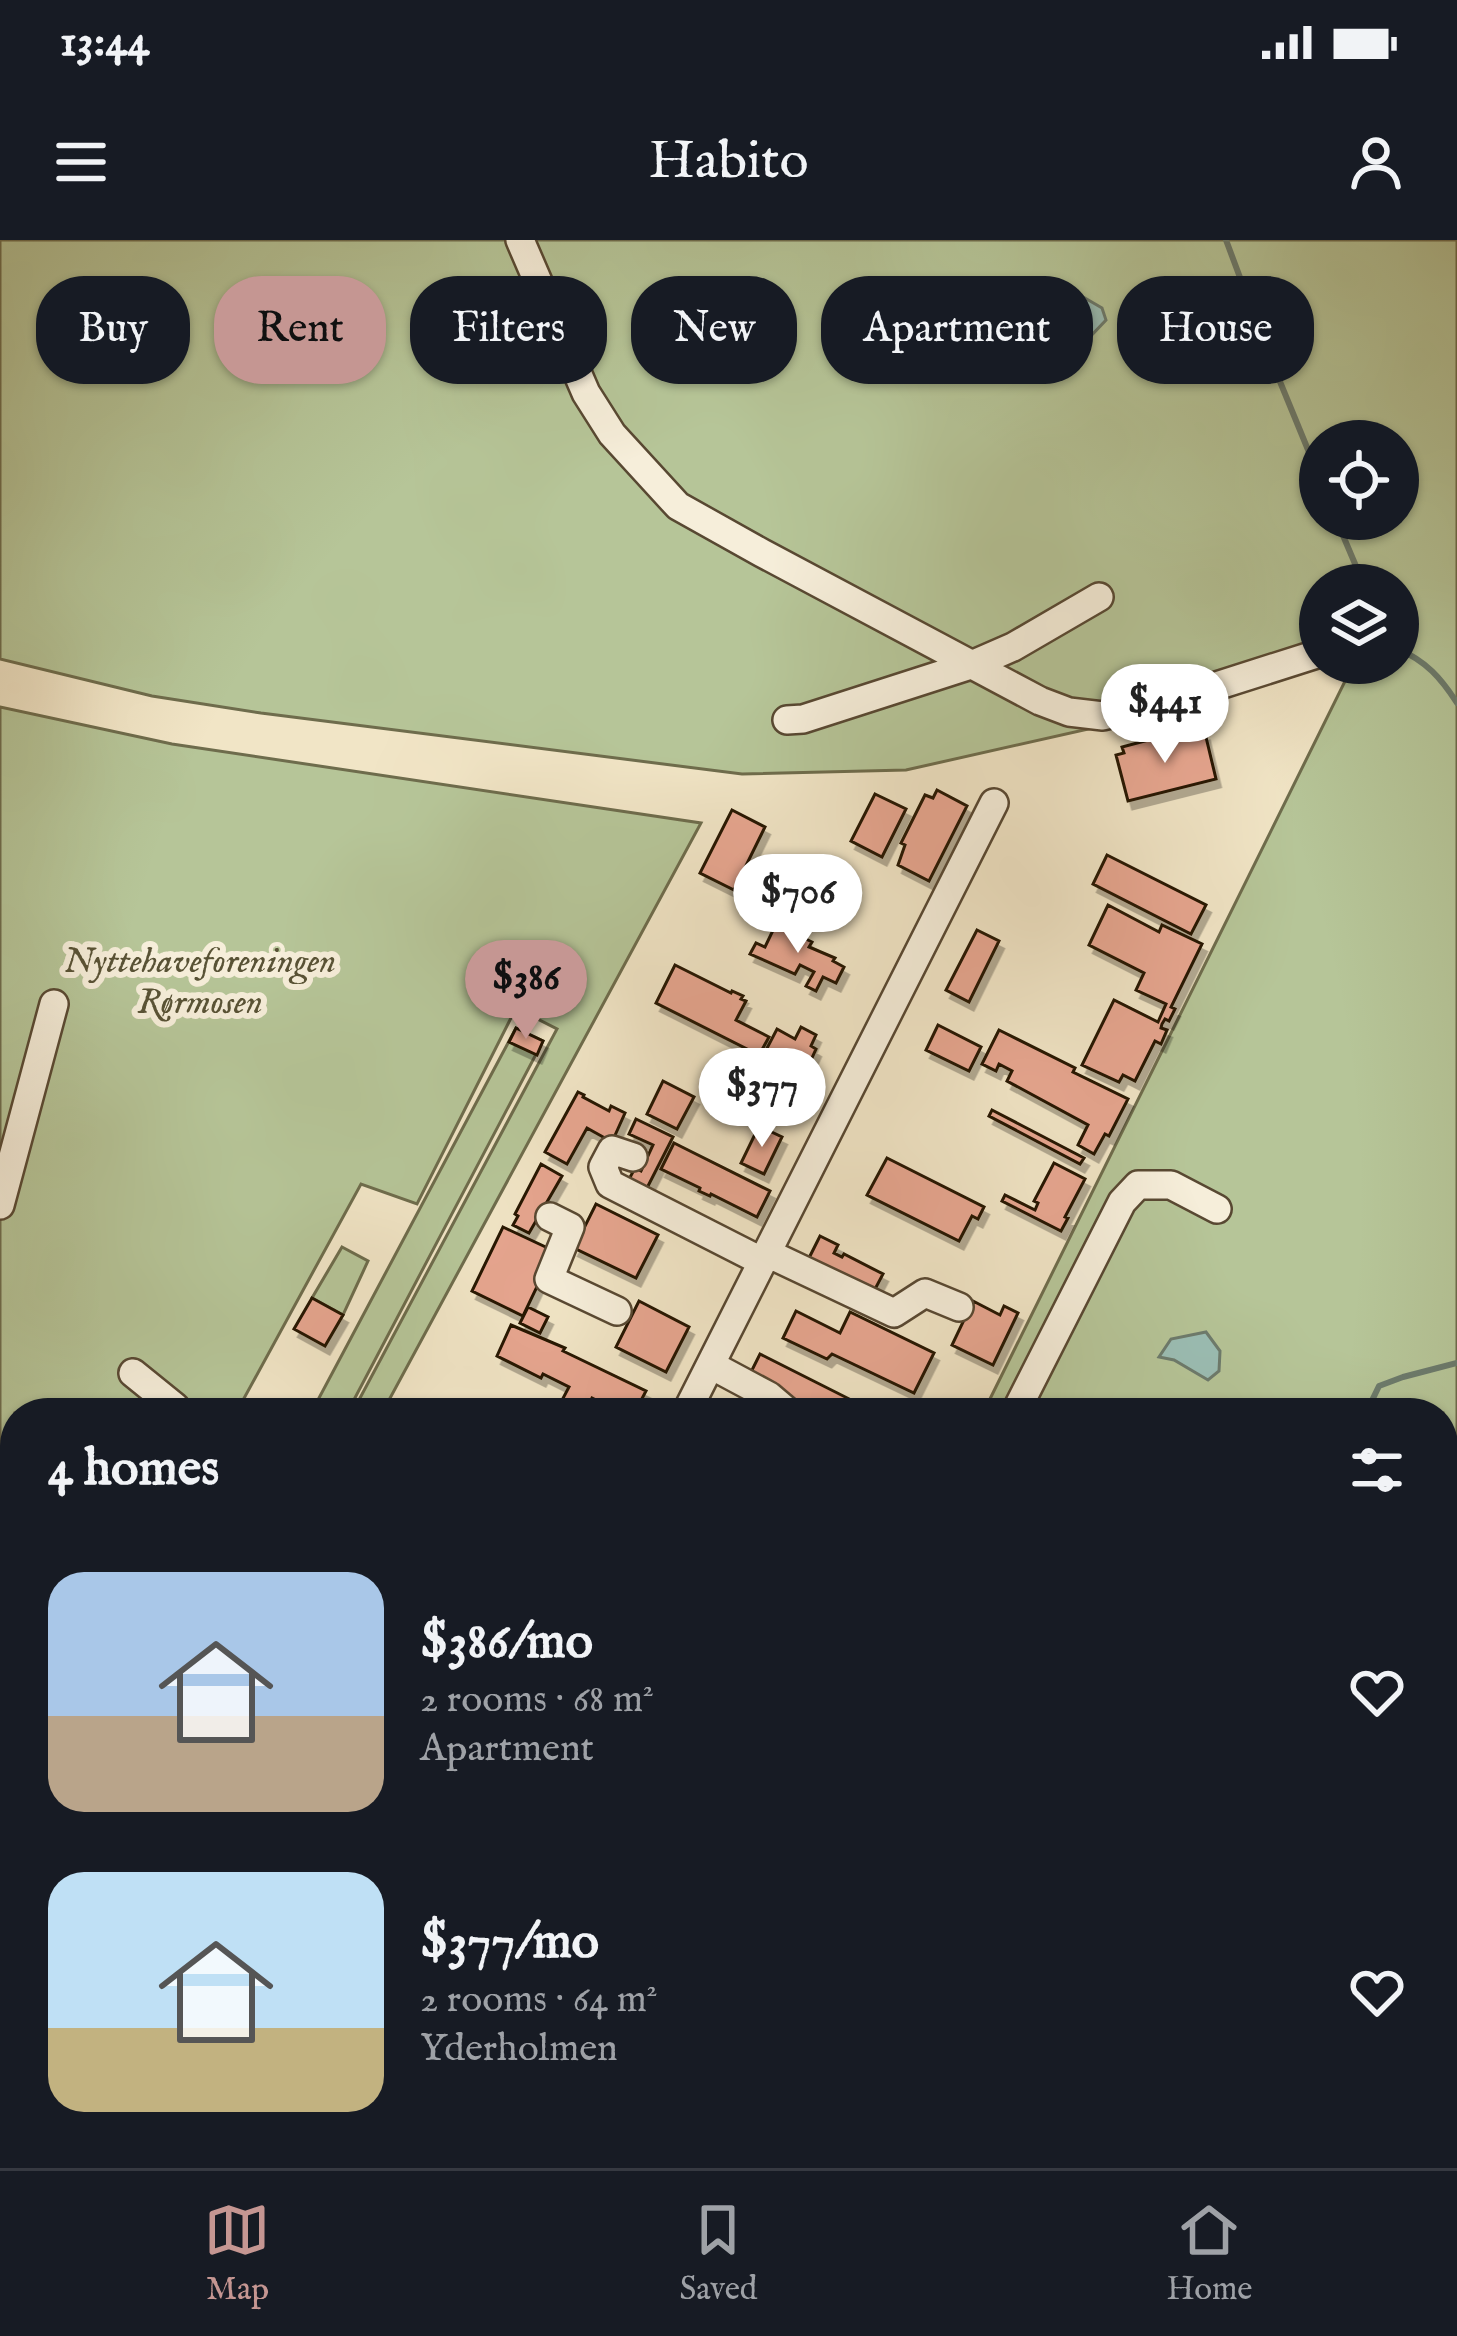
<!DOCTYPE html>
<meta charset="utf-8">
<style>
:root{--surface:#171b24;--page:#20242c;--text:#f1f3f6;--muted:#9ea1a6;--line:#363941;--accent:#c59692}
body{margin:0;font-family:"IM FELL English",serif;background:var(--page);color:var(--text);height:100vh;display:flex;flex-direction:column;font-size:45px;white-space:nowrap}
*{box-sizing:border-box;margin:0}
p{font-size:39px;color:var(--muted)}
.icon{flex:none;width:66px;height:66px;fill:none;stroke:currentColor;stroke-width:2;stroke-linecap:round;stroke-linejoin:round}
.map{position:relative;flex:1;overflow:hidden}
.drawer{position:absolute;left:0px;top:1158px;width:1458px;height:771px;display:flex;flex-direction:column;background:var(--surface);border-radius:48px 48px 0 0;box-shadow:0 3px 9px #0004}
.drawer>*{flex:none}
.guide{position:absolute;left:36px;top:36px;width:1386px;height:108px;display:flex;gap:24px}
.buttons{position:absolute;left:1299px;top:180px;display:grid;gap:24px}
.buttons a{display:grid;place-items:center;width:120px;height:120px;border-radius:50%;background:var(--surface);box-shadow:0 3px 9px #0004;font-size:60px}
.price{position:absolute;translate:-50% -102px;padding:0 27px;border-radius:42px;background:#fff;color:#222;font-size:39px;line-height:78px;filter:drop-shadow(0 3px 6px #0008)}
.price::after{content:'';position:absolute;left:50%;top:72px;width:36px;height:27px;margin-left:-18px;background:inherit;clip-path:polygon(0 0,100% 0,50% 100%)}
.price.on{background:var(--accent);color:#111}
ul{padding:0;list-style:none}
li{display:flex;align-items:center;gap:36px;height:300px;padding:0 48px}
li span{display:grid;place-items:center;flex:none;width:336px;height:240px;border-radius:36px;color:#555}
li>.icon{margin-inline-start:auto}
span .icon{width:144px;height:144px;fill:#fffc;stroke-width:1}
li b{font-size:51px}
h2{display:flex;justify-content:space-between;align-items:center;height:144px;padding:0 48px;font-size:51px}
.pill{padding:0 42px;border-radius:48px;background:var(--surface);box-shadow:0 3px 9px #0004;font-size:42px;line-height:108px}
.pill.on{background:var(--accent);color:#111}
.status{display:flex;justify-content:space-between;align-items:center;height:84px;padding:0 60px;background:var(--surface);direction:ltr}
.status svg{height:33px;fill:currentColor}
header{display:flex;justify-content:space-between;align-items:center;height:156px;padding:0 48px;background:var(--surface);font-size:54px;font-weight:600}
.tabs{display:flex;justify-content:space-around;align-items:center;height:168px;border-top:3px solid var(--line);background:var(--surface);font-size:33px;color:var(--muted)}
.tabs a{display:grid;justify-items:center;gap:6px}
.tabs .on{color:var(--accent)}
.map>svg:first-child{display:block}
.green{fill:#b6c598;stroke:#6e6c4c;stroke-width:3;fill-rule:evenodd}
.water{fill:#9bbfb6;stroke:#6c7b6d;stroke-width:3}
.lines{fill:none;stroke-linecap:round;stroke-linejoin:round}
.stream{stroke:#6c7b6d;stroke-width:6}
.building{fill:#e7a690;stroke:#251400;stroke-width:3;filter:url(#shadow)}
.minor-casing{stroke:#584832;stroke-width:32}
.minor{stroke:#f6eeda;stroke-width:27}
.labels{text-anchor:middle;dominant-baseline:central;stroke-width:12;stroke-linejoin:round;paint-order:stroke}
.park-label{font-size:36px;font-style:italic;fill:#585235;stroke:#f6eeda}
</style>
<div class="status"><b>13:44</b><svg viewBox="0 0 49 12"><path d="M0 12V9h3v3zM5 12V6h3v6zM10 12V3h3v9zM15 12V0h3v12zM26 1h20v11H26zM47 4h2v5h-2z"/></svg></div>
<header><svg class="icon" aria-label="menu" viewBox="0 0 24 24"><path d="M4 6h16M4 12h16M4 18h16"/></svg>Habito<svg class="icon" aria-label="person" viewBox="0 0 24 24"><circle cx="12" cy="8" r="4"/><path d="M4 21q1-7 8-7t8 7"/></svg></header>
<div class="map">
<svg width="1457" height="1928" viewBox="0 0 1457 1928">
<defs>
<filter id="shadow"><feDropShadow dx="4.5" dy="8" stdDeviation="0" flood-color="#0004"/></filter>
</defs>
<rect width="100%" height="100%" fill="#f1e5c6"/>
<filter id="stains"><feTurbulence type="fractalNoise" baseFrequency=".00167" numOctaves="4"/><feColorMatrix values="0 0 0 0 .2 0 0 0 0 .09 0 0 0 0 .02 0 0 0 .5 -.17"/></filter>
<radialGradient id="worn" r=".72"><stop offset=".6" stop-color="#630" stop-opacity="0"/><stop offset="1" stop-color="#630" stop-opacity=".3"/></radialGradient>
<path class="green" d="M0,0H1457V1703L1443,1750V1173H983L1354,423H1398V345H1320V423H1332L1275,442L1273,426L1146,476L906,530L742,534L261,473L152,456L0,419ZM1320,201H1398V279H1320Z
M0,467L172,504L701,583L382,1173H352L557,789L516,768L417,964L361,944L236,1173H15V1389L0,1393Z
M516,788L543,801L347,1173H311Z
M342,1007L368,1021L343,1075L312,1058Z
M15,1409V1914H1394L1390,1928H0V1413Z"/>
<path class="water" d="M1078,54L1102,68L1106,80L1088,99L1079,103L1074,110C1066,96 1060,73 1066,58Z
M1206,1092L1220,1111L1219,1131L1208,1140L1174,1120L1159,1117L1171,1099Z"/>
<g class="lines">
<path class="stream" d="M1226,0L1269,115L1320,239
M1336,279L1364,345
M1398,409C1426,421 1441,438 1457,463
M1366,1173L1379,1146L1403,1137L1457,1123
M102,1928L115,1914"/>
</g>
<path class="building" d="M1205,493L1216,539L1128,561L1116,515L1124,513L1122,507L1156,498L1157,505L1181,496L1182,499Z
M937,550L967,566L929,641L898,625L905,605L901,603L925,555L933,558Z
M875,554L906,569L882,617L851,601Z
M732,570L765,587L734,650L700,633Z
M1107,615L1206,665L1191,694L1093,644Z
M752,634L768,642L756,665L740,657Z
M1108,665L1159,692L1162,685L1202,704L1171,767L1175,769L1169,781L1165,779L1162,784L1161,788L1167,790L1161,804L1155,801L1135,841L1123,835L1119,842L1082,825L1114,760L1158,782L1166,764L1136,750L1144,733L1089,705Z
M776,684L812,702L809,707L835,718L833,721L844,727L836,743L823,737L816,751L806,746L814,732L800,725L795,734L750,714L756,703L765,707Z
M977,690L999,701L969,762L946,750Z
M675,725L731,753L732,751L743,756L741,759L746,761L736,780L769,797L759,815L656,763Z
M938,785L981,807L969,831L926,810Z
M801,787L816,795L811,806L816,809L805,833L765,812L777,789L795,799Z
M516,788L543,801L537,815L509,802Z
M999,790L1075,828L1073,832L1128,859L1109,896L1105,894L1094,914L1078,905L1088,885L1007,841L1012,831L999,824L996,831L982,824Z
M663,841L694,857L677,889L647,874Z
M578,852L584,855L583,857L609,871L611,866L625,873L612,902L587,888L567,924L545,912Z
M992,870L1084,918L1080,924L989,876Z
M636,879L673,897L647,948L627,943L635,928L641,931L653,905L629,894Z
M759,886L782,897L764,934L741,923Z
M674,903L770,951L757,977L711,954L710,956L699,951L700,948L661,929Z
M887,918L984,967L978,979L972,976L959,1001L867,955Z
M1054,923L1085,939L1065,977L1068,978L1061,991L1002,961L1005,955L1035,970L1038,963L1034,961Z
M541,924L562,936L529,993L513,985L518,976L515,974Z
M596,964L658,995L636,1038L574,1008Z
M503,987L554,1011L523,1076L472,1051Z
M820,996L838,1005L834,1013L842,1017L844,1014L883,1034L873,1053L809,1018Z
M312,1058L343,1075L325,1106L294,1089Z
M639,1061L689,1087L666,1132L616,1107Z
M973,1061L1000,1075L1004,1066L1018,1073L993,1125L952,1105Z
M528,1067L548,1077L540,1093L520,1083Z
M796,1071L840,1093L850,1072L934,1113L914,1153L832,1114L827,1119L783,1098Z
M511,1085L565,1108L563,1111L646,1151L636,1170L631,1168L629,1173H622L592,1158L585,1173H578L560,1164L569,1147L543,1134L541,1138L497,1116Z
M760,1114L877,1173H801L804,1166L748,1138Z"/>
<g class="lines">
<defs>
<path id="minor" d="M520,0L586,153L612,194L678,266L762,313L1040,461L1069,472L1103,476L1185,456L1320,413
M787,480L803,479L974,424L1013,407L1099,357
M633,917L612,910L603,927L610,944L763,1022
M0,965L54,764
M550,977L570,987L549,1039L617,1071
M767,1013L894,1073L925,1053L959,1067
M711,1125L769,1156L789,1173
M133,1133L175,1167L170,1173
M686,1173L994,563
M1015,1173L1122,962L1138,945H1171L1217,969
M0,1327L15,1323
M0,1399L15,1395
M1443,1856L1457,1808
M1303,1914L1315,1928
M1421,1928L1426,1914"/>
</defs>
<use href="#minor" class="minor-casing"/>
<use href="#minor" class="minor"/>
</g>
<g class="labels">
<g class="park-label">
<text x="200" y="722">Nyttehaveforeningen<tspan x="200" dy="41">Rørmosen</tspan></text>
</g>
</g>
<rect width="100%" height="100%" filter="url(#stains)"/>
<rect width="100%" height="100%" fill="url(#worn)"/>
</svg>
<div class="buttons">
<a><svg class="icon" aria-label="locate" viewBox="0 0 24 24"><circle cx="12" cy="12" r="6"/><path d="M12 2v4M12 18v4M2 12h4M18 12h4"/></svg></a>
<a><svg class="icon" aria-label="layers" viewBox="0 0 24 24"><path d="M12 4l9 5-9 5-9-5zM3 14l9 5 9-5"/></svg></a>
</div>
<b class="price" style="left:1165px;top:526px">$441</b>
<b class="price" style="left:798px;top:716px">$706</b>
<b class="price on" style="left:526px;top:802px">$386</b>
<b class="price" style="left:762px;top:910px">$377</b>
<div class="guide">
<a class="pill">Buy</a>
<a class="pill on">Rent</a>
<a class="pill">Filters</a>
<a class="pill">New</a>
<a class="pill">Apartment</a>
<a class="pill">House</a>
</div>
<section class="drawer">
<h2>4 homes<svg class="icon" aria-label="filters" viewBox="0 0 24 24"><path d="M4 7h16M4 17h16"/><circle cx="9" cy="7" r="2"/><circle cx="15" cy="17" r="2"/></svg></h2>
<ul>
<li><span style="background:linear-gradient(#a9c7e8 60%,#b9a48a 0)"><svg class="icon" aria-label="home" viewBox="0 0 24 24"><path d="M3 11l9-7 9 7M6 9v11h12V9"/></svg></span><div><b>$386/mo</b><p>2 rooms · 68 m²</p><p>Apartment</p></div><svg class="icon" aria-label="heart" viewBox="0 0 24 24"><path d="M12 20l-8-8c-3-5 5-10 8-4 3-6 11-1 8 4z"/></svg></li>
<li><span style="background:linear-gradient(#bfe0f5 65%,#c2b280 0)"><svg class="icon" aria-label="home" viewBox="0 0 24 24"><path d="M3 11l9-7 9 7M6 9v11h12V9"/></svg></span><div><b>$377/mo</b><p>2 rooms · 64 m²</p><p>Yderholmen</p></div><svg class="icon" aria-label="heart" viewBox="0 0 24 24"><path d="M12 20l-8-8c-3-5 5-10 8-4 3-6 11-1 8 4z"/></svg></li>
</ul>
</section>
</div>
<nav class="tabs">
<a class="on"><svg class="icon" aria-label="map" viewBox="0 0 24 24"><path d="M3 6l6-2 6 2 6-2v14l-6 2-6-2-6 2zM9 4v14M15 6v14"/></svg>Map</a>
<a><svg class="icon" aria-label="saved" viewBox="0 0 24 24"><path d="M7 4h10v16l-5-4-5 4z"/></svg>Saved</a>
<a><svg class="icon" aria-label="home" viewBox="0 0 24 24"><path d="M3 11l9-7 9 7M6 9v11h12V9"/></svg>Home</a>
</nav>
